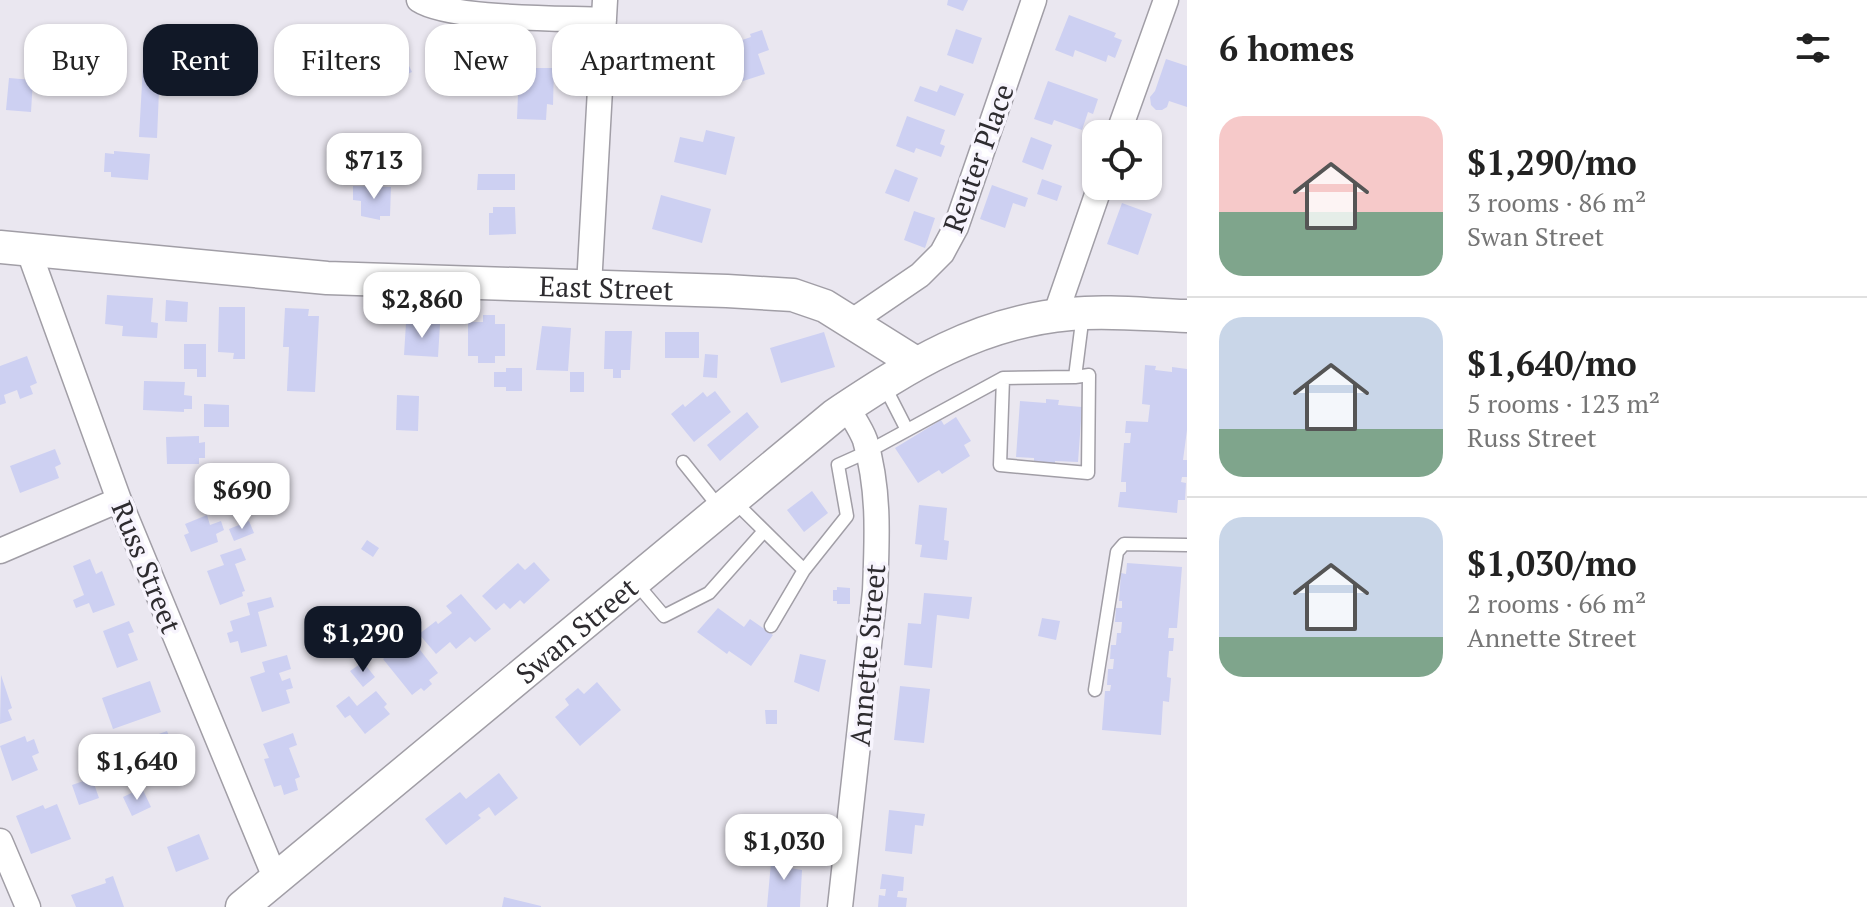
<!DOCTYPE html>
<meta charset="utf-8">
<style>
:root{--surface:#fff;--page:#f2f2f2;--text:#222;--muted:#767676;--line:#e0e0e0;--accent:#111827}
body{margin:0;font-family:"PT Serif",serif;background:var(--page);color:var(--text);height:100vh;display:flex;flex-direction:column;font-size:30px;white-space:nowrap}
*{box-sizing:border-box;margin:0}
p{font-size:26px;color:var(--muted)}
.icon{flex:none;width:44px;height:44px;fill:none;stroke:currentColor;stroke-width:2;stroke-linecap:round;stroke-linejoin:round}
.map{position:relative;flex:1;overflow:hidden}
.panel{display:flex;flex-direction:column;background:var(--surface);width:680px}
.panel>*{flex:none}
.top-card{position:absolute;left:24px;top:24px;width:760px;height:72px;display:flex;gap:16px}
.fabs{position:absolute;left:1082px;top:120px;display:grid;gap:16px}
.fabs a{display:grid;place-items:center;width:80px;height:80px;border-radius:16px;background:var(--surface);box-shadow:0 2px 6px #0004;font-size:40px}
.price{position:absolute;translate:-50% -68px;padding:0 18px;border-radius:16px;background:#fff;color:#222;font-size:26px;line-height:52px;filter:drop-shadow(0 2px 4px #0008)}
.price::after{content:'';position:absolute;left:50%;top:48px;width:24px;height:18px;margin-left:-12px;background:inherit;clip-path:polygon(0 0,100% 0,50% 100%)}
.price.active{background:var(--accent);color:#fff}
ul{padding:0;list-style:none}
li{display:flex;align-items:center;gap:24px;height:200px;padding:0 32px}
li+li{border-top:2px solid var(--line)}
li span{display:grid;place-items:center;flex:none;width:224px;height:160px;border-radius:24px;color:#555}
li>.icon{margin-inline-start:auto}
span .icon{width:96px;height:96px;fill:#fffc;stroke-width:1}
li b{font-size:34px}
h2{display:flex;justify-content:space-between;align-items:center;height:96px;padding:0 32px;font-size:34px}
.chip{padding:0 28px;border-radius:24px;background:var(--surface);box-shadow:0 2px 6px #0004;font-size:28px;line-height:72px}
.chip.active{background:var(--accent);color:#fff}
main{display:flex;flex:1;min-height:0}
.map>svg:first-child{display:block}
.building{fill:#cdd0f2}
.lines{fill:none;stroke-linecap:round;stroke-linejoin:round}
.service-casing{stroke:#a19ea6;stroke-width:15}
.minor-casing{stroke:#a19ea6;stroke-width:27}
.secondary-casing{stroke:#a19ea6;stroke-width:35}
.service{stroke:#fff;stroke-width:12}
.minor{stroke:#fff;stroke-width:24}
.secondary{stroke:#fff;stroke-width:32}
.labels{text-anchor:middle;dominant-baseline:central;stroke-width:7;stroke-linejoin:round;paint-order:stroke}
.street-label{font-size:28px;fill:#2e2c30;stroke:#f7f4fd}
</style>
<main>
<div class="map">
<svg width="1187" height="907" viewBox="0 0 1187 907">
<rect width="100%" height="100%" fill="#eae7f0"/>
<path class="building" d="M948,0H968L963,11L947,5Z
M1069,15L1116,33L1114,37L1122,40L1115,58L1108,55L1106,62L1075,50L1073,57L1055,50Z
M956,29L982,38L973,64L947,55Z
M762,30L769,50L758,54L765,74L734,84L721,47L751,37L750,34Z
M395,37L412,72L384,85L373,63L358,71L348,51L375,38L379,45Z
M144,48L171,50L169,90H159L157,138L139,137Z
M1166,59L1187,66V107L1169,101L1167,107L1162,110H1156L1151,105L1150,97L1155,91Z
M510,68H554L553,105L547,104L546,120L517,119L518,94L510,93Z
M9,78L33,80L31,112L6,110Z
M1048,81L1098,99L1093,114L1088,112L1082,130L1054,120L1052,125L1034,119Z
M940,85L964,94L955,116L914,101L920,86L937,92Z
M907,116L945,130L940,144L945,146L941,157L916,148L914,153L896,146Z
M706,130L735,137L726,175L674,162L680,137L703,142Z
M1031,137L1052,145L1043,170L1022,162Z
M114,151L150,154L148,180L111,177V172H104L105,153L114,154Z
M895,169L918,178L909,202L885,193Z
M478,174H515V190H477Z
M1042,179L1062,186L1057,201L1037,194Z
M992,185L1028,198L1025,207L1013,203L1005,228L980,219Z
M353,186L391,187L390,216H380V220L361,216V201L353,200Z
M661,195L711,209L702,243L652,229Z
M1122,203L1152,214L1138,255L1107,244Z
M493,207H515L516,234L489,235V213H493Z
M914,211L935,218L925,248L904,240Z
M107,295L153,298L151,322L158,323L157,338L122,336L123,326L105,324Z
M166,300L188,302L187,322L165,321Z
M219,307H245V359H233L234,353L218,352Z
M285,308L309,309L308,316H319L315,392L287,391L289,347H283Z
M483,315H495V324H505V356H495V363H478V356H468V322H483Z
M406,323L440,324L438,357L404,355Z
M542,326L571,328L568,371L536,370Z
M605,331H632L630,370H621V378H613V369H604Z
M665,332H699V358H665Z
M824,332L835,367L781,383L770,348Z
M184,344H206V377H197V369H184Z
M705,354L718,355L717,378L703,377Z
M27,356L37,383L30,386L33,394L20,399L17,390L4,395L6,403L0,405V366Z
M1145,365L1156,366L1155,370L1172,372V367L1187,369V430L1183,460H1187V477H1182L1181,482L1186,483L1185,500H1178L1177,513L1118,507L1120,492H1126V482H1121L1124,443H1130L1131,433H1125L1126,421L1148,422L1150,405L1142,404Z
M506,368H522V391H506V387H494V372H506Z
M570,372H584V392H570Z
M144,381L185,382L184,395L192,396V409H184V412L143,410Z
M715,391L731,412L694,442L671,414L683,404L685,407L703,392L707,397Z
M397,395L419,396L418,431L396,430Z
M1046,399L1059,400L1058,405L1082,407L1078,462L1055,461V467L1034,466V458L1016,457L1020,401L1046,403Z
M204,404L229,405V427H204Z
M747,412L759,427L720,461L707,445Z
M956,417L971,441L964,445L970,456L942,474L939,470L918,483L895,448L941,420L944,425Z
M199,436V443L205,442V458H199V464H167L166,437Z
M55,449L61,464L55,467L59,478L20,493L10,466Z
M222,489L224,501L205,504L204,491Z
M812,491L828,513L804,532L787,510Z
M919,505L947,508L944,540L949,541L947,560L920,557L922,545L915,544Z
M207,515L210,525L221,521L224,530L216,534L218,542L191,552L184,535L189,533L185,524Z
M249,521L254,533L234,541L229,529Z
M367,540L379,548L373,557L361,549Z
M241,548L246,560L235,564L245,591L242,592L243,596L220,605L207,571L224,565L220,555Z
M90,559L96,574L102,571L115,605L93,613L89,603L76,608L73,600L84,595L73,566Z
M534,562L550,580L524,604L520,600L510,609L504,603L496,610L482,596L518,563L525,570Z
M1127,563L1182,567L1177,628H1169L1168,638H1174L1173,651H1169L1167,677L1171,678L1169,702L1163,701L1161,735L1102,730L1105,691H1110L1111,685H1107L1108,669H1113L1114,659H1110L1111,645H1116L1117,633H1121L1122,622H1115L1116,608H1122V601H1119L1121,573L1126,574Z
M837,587L850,588V604H837V601H833V590H837Z
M924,593L972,597L969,619L937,615L932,668L904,665L908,623L921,624Z
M461,594L491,629L475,642L470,637L456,649L450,642L436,654L419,634L436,621L438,624L452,613L446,606Z
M271,597L274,607L258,612L267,646L241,653L238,641L230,643L227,633L233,631L230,621L250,615L247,603Z
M718,608L744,627L750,619L773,635L751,666L729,651L727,654L697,632Z
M1042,618L1060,621L1056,640L1038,636Z
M129,621L134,632L128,634L138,660L117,668L103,631Z
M410,637L438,673L429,680L432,684L424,691L421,688L412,695L383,659Z
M800,654L826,660L819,692L794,682Z
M287,655L291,669L279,673L282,681L290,678L293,688L286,690L290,703L262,712L250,677L265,672L262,662Z
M363,662L375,677L363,687L350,671Z
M1,675L12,708L8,710L12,720L0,724Z
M150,681L161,712L113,729L102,698Z
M597,682L621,710L580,746L555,717L569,705L565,699L578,688L584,694Z
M900,686L930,689L924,743L894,740Z
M376,691L387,704L384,707L390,714L365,734L350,715L345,718L336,706L349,696L357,706Z
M765,710H777V724H766Z
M167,731L178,759L124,779L119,766L126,763L120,748Z
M293,733L297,745L289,748L300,777L295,779L298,790L284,795L281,785L274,787L264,759L269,758L263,744Z
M25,736L27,742L34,739L39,753L32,756L38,770L12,781L0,746Z
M499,773L518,798L495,816L489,807L478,815L481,818L446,845L425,819L460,792L466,799Z
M92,778L99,798L79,805L72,785Z
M142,788L151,807L132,816L123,797Z
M57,804L71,839L31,854L16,816L43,805L45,809Z
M889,810L925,814L923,826L915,825L912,854L885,851Z
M199,834L209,859L176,872L167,847Z
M772,851L791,852L790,868L802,870L800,907H767Z
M882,874L904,877L903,891H898L897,897L907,898L906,907H878L879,895L885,896L886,889H880Z
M113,876L124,907H76L71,895L106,883L105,879Z
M504,897L541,906V907H502Z"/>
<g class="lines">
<defs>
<path id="service" d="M1075,377L1089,375L1088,473L1000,465L1003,378L1075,377L1083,314
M883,383L907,430
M683,462L719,507
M735,502L804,570L847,516L838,465L867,452L1003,378
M636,583L664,616L709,593L764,531
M771,626L804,570
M1095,690L1117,552L1124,544L1187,545"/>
<path id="minor" d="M419,0C450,20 563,18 604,20
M1118,134L1166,0
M28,249L119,500L276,880
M589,286L605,0
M1055,316L1100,186
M851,322L920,275L942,253L956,227L1034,0
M0,551L119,500
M0,841L28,907
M840,907L875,591C877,540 880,490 865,440C861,429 853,418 847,407"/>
<g id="secondary">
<path id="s1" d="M0,247L327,278L727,291L793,295L825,306L916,363"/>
<path id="s2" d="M242,907L835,415C910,365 978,322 1070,314C1108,310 1149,315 1187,316"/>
</g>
</defs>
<use href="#service" class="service-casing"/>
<use href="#minor" class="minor-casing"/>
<use href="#secondary" class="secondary-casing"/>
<use href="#service" class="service"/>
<use href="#minor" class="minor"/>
<use href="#secondary" class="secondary"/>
</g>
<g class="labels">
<g class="street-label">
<text transform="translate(978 158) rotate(-70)">Reuter Place</text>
<text stroke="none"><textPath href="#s1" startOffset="608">East Street</textPath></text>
<text transform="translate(147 567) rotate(68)">Russ Street</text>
<text stroke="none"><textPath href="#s2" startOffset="434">Swan Street</textPath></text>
<text transform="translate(867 655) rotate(-85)">Annette Street</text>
</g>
</g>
</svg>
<div class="fabs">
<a><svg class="icon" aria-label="locate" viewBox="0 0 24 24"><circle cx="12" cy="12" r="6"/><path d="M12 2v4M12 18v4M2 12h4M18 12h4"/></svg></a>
</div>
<b class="price" style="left:374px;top:201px">$713</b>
<b class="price" style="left:422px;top:340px">$2,860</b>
<b class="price" style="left:242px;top:531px">$690</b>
<b class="price active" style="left:363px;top:674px">$1,290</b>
<b class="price" style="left:137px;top:802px">$1,640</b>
<b class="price" style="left:784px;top:882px">$1,030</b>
<div class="top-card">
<a class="chip">Buy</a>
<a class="chip active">Rent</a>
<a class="chip">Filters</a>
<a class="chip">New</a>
<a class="chip">Apartment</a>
</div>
</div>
<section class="panel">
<h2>6 homes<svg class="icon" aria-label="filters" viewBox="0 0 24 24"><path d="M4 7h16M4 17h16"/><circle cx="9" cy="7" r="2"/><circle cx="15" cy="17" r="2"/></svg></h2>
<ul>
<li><span style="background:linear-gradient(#f6c9c9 60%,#7fa58c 0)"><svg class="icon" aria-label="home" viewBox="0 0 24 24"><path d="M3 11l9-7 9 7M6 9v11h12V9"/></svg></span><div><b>$1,290/mo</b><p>3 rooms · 86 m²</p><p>Swan Street</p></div></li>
<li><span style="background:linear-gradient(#c9d6e8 70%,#7fa58c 0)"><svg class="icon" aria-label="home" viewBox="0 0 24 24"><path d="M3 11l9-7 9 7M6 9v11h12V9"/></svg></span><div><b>$1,640/mo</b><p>5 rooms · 123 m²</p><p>Russ Street</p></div></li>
<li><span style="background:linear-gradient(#c9d6e8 75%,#7fa58c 0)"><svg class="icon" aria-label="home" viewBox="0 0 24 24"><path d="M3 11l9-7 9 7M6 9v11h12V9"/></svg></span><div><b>$1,030/mo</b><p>2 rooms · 66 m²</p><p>Annette Street</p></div></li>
</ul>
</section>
</main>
